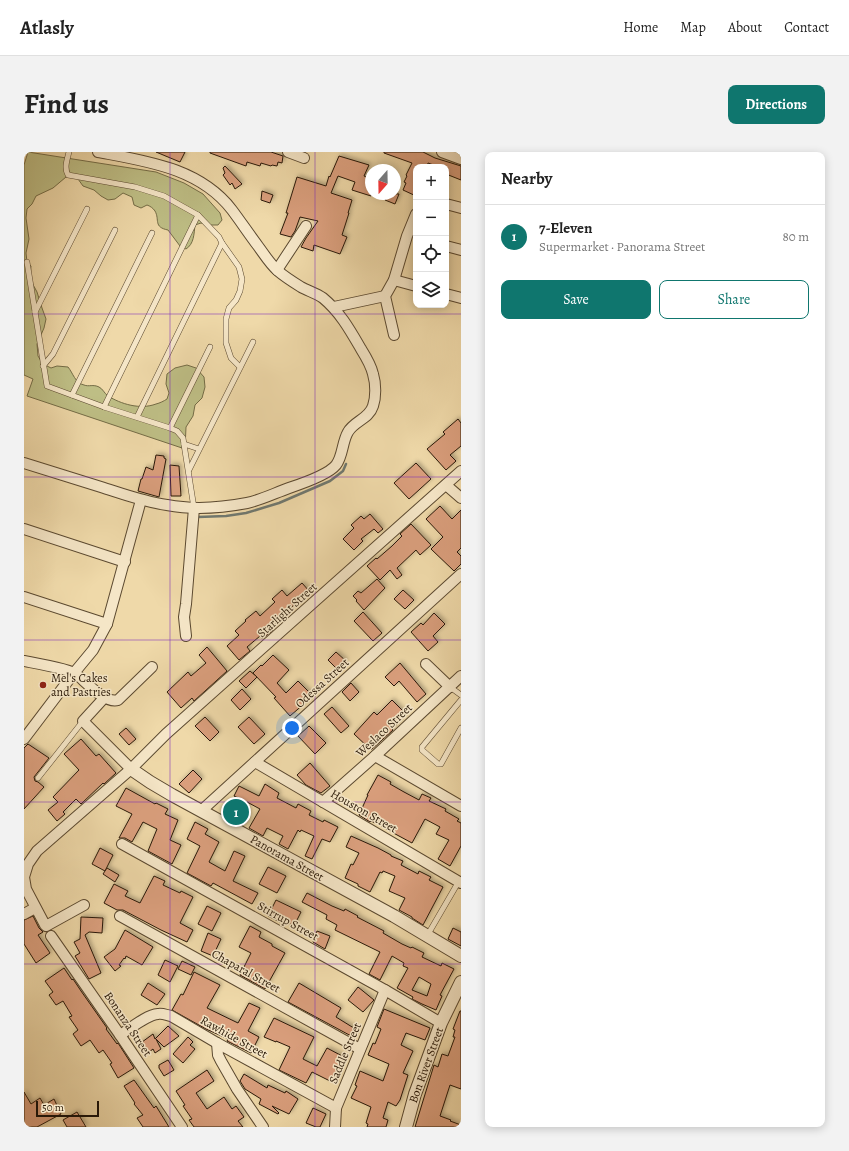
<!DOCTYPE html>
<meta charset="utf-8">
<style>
:root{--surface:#fff;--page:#f2f2f2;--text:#222;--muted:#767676;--line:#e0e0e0;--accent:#0f766e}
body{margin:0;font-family:Alegreya,serif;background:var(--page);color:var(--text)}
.controls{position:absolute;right:12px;top:12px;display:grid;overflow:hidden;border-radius:8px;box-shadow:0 2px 10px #0003}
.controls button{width:36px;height:36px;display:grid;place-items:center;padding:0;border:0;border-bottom:1px solid var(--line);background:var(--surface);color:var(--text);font:20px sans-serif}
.compass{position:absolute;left:341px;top:12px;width:36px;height:36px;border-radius:50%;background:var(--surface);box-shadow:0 2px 10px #0003;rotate:200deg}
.scale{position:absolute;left:12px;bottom:10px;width:63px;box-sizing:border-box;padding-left:4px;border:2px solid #2a1908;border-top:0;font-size:11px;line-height:14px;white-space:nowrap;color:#2a1908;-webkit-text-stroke:3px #f5e6c7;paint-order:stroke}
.you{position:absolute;left:268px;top:576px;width:14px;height:14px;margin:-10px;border:3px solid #fff;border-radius:50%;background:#1a73e8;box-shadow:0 0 0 6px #1a73e833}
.badge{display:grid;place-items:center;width:26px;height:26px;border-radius:50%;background:var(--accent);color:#fff;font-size:13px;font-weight:700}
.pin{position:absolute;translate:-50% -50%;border:2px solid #fff;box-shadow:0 1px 4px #0006}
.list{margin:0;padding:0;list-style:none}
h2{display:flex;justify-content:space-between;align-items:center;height:52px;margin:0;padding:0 16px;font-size:17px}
h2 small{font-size:13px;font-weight:400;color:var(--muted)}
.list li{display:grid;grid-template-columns:26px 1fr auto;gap:12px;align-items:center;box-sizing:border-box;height:64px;padding:0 16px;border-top:1px solid var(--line)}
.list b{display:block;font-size:15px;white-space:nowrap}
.list p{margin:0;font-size:13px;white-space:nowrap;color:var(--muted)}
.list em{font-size:13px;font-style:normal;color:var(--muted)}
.actions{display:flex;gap:8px;padding:12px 16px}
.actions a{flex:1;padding:9px 0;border:1px solid var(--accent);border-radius:8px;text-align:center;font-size:14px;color:var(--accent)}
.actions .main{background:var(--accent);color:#fff}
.icon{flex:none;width:22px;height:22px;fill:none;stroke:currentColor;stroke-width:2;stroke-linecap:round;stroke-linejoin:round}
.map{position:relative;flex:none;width:437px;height:975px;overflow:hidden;border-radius:8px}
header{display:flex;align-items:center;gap:24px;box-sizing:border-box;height:56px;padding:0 20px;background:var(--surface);border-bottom:1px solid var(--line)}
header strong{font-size:19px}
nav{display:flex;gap:22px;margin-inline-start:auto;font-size:14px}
.intro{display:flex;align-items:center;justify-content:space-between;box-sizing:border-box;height:96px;padding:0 24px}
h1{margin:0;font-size:28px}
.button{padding:10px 18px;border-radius:8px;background:var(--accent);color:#fff;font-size:14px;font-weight:700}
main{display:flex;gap:24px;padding:0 24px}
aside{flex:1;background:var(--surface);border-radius:8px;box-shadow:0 2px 10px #0003}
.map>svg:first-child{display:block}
</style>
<header>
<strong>Atlasly</strong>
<nav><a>Home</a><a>Map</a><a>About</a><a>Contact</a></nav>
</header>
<div class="intro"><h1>Find us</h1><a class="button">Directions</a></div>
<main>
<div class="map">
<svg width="437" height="975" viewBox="0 0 437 975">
<defs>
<filter id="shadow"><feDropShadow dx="2" dy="-2" stdDeviation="2" flood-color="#0004"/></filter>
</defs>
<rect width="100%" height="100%" fill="#efd9a9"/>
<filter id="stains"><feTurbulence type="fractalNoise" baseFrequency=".005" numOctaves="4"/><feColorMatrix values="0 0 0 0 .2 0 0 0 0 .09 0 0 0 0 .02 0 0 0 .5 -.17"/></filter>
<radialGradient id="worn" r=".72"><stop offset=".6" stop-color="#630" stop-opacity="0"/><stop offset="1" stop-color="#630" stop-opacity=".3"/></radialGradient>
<path fill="#bebe85" stroke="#746c46" d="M4 0 132 20 160 31 179 42 196 61 198 68 194 73H184L177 71 171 73C170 82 170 92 162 97L156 94 144 78C129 75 136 68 131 59 129 56 126 54 123 53L117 56 110 53 108 45 99 41 91 47 84 48 77 44 70 38 59 34 54 27 49 23 42 25 29 36 12 44 8 52 3 57 2 66 5 87 2 101 3 110 7 114 6 127 13 140 18 156 22 167 20 176 13 192 14 204 19 212 27 216 33 214 44 215C49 221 51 231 60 233 65 235 69 232 75 235 79 237 80 241 84 244 97 252 116 258 132 252 136 251 140 249 143 247L145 241 142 232 143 222 151 216 163 213 172 216 180 225 181 235 178 246 171 253 169 264 162 275 161 297 3 244 9 227 0 223V13Z"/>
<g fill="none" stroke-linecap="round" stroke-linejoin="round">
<polyline stroke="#70786f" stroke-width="2.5" points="174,365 202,364 222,361 255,351 306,329 319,319 322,312"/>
</g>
<g fill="#d99e7b" stroke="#2a1908" fill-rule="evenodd" filter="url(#shadow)">
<polygon points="132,0 161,0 156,10"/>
<polygon points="186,0 247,0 259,4 258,11 254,10 253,14 248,13 247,14 237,11 236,14 223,10 222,14 186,1"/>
<polygon points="360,0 399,0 411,6 437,14 437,28 422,22 422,15 415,15 404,11 403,15 392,15 392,23 390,35 392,36 392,44 379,38 382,31 380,30 383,24 382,23 388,11 360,1"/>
<polygon points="315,4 345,13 340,24 347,27 346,35 347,35 347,44 328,38 331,30 314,24 307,41 328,48 324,61 325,61 318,83 323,85 316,102 290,93 289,99 277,95 282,86 294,69 276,65 271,79 267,85 256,82 264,61 262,61 273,25 302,34 305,24 306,25"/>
<polygon points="201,14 218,32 211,37 208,31 206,33 199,23 201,21 199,16"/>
<polygon points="238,39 249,43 246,51 237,48"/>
<polygon points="365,42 375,42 371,52 361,48"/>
<polygon points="434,267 437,271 437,294 426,303 432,309 422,318 403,297 421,282 419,280"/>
<polygon points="132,303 140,304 140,306 142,307 135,345 114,339 117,327 118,327 122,315 129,318"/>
<polygon points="392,311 407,327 385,347 370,331"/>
<polygon points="146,313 155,314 157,344 147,344"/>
<polygon points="416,354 428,367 437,358 437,396 433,400 437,404 437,412 430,419 407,397 419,385 402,367"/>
<polygon points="346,362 359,377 354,381 350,377 337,387 339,389 330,398 319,387 330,376 327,373 337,364 340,367"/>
<polygon points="387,372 407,393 396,403 392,398 373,416 378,423 373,427 366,418 356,428 343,414 352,406 353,407 368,394 378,384 376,382"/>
<polygon points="353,427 361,436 340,458 332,449 333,448 329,444 334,439 337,441"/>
<polygon points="278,431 286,440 275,450 274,449 254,468 255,469 247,476 249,478 238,487 236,484 223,495 226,499 215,508 203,494 215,483 211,479 222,469 221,468 232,459 236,464 251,450 248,447 258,438 263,444"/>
<polygon points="379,438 390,448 381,457 370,447"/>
<polygon points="339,460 358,481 349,489 330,469"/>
<polygon points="410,461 421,472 409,484 414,490 404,499 387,480 397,471 399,473"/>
<polygon points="183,495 203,519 170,549 168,546 157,556 143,540 164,520 167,524 182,511 175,503"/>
<polygon points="312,500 322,509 314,518 304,508"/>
<polygon points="249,503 265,518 253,531 262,541 274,529 289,544 266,564 250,546 252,545 229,521 237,513 238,514"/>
<polygon points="376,511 402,542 393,550 375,529 370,534 361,525"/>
<polygon points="226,519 233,525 222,536 215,529"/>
<polygon points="327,531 335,540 326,549 318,540"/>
<polygon points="218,537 227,547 216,558 207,548"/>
<polygon points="368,548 382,562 368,577 369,578 347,598 330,582 350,560 353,563"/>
<polygon points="308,555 325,574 317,581 300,562"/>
<polygon points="181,565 195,580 186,589 171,574"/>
<polygon points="225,565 241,582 230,592 214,575"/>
<polygon points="285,574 302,591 291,602 274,584"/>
<polygon points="102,576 112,587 105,593 95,582"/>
<polygon points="57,587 72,604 75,602 92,621 80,632 79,631 57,652 52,647 39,660 41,662 33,669 24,658 34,650 29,645 55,618 40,602"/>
<polygon points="4,592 25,606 10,625 11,629 14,630 20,635 0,657 0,596"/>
<polygon points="286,611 306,634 297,641 282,633 273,623"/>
<polygon points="169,618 178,627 165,641 155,632"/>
<polygon points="354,623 367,630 366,632 380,640 395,648 398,642 407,646 405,649 422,657 421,659 435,667 433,669 437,671 437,694 426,714 414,707 425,688 412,682 416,675 401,667 388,691 362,677 362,676 347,669 346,670 335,663 344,643 343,643"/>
<polygon points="241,632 255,641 253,646 272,656 274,652 287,659 285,663 299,670 300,668 314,675 306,690 298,687 288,707 281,704 290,684 277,678 276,680 274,678 264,697 255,692 259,684 243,676 239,684 225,676 236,657 223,650 213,669 204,664 214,646 210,644 215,634 235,644"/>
<polygon points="102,636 131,652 132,651 144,657 141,662 154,668 146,688 157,693 148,712 124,699 133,677 119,670 108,690 101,686 95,686 108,662 92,654"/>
<polygon points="171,670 184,677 181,682 195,690 185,710 201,719 210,699 221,704 209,729 234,741 228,752 189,731 187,734 163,721 176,694 163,687"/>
<polygon points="327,684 354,696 367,703 367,704 379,709 377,713 394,722 395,719 407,725 405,728 419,735 399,773 388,766 388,765 375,758 381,746 365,739 371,724 359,719 358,721 356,720 346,740 334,734 334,732 321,726 327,712 329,713 335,701 322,695"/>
<polygon points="76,696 89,703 81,719 68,712"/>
<polygon points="244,715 262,724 253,741 235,732"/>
<polygon points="83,716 95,723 91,730 79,722"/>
<polygon points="130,724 141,729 139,733 156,741 157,739 169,745 156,771 169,778 163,790 137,778 99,758 93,758 80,751 90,732 104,739 101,744 116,751"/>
<path d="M283 741 308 754 320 759 321 757 334 764 333 765 360 779 359 781 378 792 387 796 388 795 400 801 398 805 417 814 418 811 430 817 416 843 418 844 412 858 398 852 388 847 389 845 373 836 384 816 379 814 380 811 368 804 356 828 345 822 356 800 311 778 313 773 302 767 303 763 278 750ZM395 825 407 832 403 844 388 838Z"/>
<polygon points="252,748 277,760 270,774 257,767 256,770 244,764"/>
<polygon points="183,754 197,761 188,779 174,772"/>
<polygon points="9,764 15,776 19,780 14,783 26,801 12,811 0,792 0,768"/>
<polygon points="57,765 79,766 78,781 65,780 61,783 77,821 65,827 51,804 56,801 50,790 56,787"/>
<polygon points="226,774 237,780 235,785 248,792 248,794 261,801 241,837 216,823 227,801 215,795"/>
<polygon points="429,776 437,780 437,794 424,787"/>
<polygon points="101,778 129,795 118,813 102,804 101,807 100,806 95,813 97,814 91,819 80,805 91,797"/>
<polygon points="293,779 306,784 301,797 289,790"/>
<polygon points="184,781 197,787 189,804 177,799"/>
<polygon points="141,808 154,814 146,830 134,823"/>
<polygon points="158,809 171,815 167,823 154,817"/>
<polygon points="40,816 48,828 49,827 57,839 83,876 82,877 93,892 94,891 110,916 94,926 86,912 88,911 79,898 75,901 66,888 57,894 49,882 54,878 45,865 48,864 39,849 32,853 25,843 29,840 21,829"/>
<polygon points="170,820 196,833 183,856 214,871 225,851 236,856 224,879 235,885 227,901 203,889 204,887 182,877 148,858 157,842 159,843"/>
<polygon points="124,831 141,842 133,853 117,843"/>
<polygon points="275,831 317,856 312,865 333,878 329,885 264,850"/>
<polygon points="334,835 350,848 339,860 324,848"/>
<polygon points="360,857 406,876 401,888 382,881 377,893 389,899 379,921 384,923 376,948 372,954 364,950 359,966 364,968 362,975 343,975 344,972 342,971 347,955 327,946 333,934 331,933 336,919 359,929 365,912 344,903 349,891 351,892 357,877 353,875"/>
<polygon points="436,859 437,859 437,937 426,933 416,964 427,968 426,969 437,973 437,975 391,975 410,913 414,915 418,902 424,904 431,885 429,885 431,878 429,877"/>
<polygon points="250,866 290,885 279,907 293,914 303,896 320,905 313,917 316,919 310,931 288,920 282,931 255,918 266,895 252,889 252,890 240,885"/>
<polygon points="144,874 155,884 140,895 132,887 137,897 131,901 129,897 121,903 114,893 129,882 131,887"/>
<polygon points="164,885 169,890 166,893 171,897 159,911 149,902"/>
<polygon points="144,908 150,918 140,924 135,916 135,913"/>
<polygon points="183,918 190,929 172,941 183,957 200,945 208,957 212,954 220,965 214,969 219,975 170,975 165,968 168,967 159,954 161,953 152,939"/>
<polygon points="220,922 243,936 244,933 261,941 262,939 274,947 265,962 248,954 255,961 254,962 235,952 237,947 221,937 216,929"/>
<polygon points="110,928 130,956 132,954 145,975 119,975 113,966 119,963 110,952 111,951 100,934"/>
<polygon points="0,940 7,952 16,946 20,953 30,947 37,962 13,975 0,975"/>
<polygon points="289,956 302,962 296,975 292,975 282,971"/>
<polygon points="53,960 62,975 43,975 39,968"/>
</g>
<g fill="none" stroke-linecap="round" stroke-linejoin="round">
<defs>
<g id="service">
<path d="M45 0C43 8 40 16 44 23L111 35 140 44 174 63"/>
<polyline points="198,91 215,115 218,127 216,139 212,148 205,156 202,167 202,191 207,206 216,215"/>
<polyline points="3,110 23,234 80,255 146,276 153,279 159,286 170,356"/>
<polyline points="11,160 63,57"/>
<polyline points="19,214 29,202 91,78"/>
<polyline points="48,243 128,81"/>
<polyline points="80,255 174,63 195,85 198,91 113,265"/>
<polyline points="146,276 186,195"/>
<polyline points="160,292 175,297"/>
<polyline points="165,318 229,190"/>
<polyline points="426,535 437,543"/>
<polyline points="437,548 398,595 398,598 414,612 417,612 437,576"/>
<polyline points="14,626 59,569"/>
<polyline points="403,784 435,729"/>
</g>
<g id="minor">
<polyline points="264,0 280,6"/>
<polyline points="418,0 437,7"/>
<polyline points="422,52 437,56"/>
<polyline points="422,94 437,98"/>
<polyline points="253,118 282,74"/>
<polyline points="370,128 392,134"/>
<polyline points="422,142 437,146"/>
<polyline points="310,155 361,144"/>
<polyline points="370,183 361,144 370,128 383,84 392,62"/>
<path d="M0 311C26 319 51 327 77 335 99 342 120 350 143 353 169 358 197 356 223 351 237 348 251 341 265 336 277 332 304 323 312 313 319 304 318 290 324 280 330 269 345 267 349 254 352 245 352 232 349 222 347 213 342 205 337 197 326 178 316 160 299 146 292 141 284 139 277 135 269 130 261 125 254 119 246 112 240 102 234 94 225 82 217 70 208 58 176 16 122 9 74 0"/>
<polyline points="422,333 437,346"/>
<polyline points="0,377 101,410"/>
<polyline points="0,445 83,472"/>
<polyline points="162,484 160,465 162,452 170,356"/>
<path d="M0 509C10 511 46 517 52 522 62 530 81 552 94 548L128 515"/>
<polyline points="402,512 426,535"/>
<polyline points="80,546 59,569 107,617"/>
<polyline points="0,587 50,521 69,498 83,472 117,348"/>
<polyline points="351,604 437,654"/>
<polyline points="231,610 437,731"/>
<polyline points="299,650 351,604 437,524"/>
<polyline points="177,659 437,422"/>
<polyline points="98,692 361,838 417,871"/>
<polyline points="60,753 22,774 21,773 2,737 0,725 4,712 13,699 107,617 142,582 437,319"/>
<polyline points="0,762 11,756"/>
<polyline points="96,764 336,897"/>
<polyline points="27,784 96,883 158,975"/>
<path d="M96 883C106 877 122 863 134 862 138 861 142 863 147 864L193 891 312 956"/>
<polyline points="193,891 194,903 197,909 213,937 239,975"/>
<polyline points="311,975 312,956 361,838"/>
</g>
<g id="tertiary">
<polyline points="107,617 126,630 148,643 370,764 437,804"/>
<polyline points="382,975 391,942 417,871 437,830"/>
</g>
</defs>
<use href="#service" stroke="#5b4930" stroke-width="6"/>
<use href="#minor" stroke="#5b4930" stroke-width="12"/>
<use href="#tertiary" stroke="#5b4930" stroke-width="14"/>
<use href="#service" stroke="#f5e6c7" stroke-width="5"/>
<use href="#minor" stroke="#f5e6c7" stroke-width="10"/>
<use href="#tertiary" stroke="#f5e6c7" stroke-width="12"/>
</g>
<path fill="none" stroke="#7b2cbf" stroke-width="1" stroke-opacity="0.55" d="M146 0V975M291 0V975M0 162H437M0 325H437M0 488H437M0 650H437M0 812H437"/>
<circle fill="#8f2418" stroke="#f5e6c7" stroke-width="1.5" cx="19" cy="533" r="4"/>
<g text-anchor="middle" stroke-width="3" stroke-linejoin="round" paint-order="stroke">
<g font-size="12" fill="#2a1908" stroke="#f5e6c7">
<text transform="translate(263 458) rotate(-42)" y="4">Starlight Street</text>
<text transform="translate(298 531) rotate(-42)" y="4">Odessa Street</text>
<text transform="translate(360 578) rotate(-43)" y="4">Weslaco Street</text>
<text transform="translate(340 659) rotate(30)" y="4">Houston Street</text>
<text transform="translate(263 706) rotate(29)" y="4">Panorama Street</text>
<text transform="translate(264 769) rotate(29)" y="4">Stirrup Street</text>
<text transform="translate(222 819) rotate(29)" y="4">Chaparal Street</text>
<text transform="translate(104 872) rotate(56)" y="4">Bonanza Street</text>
<text transform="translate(210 885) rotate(29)" y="4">Rawhide Street</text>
<text transform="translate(321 901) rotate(-67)" y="4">Saddle Street</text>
<text transform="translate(402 913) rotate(-70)" y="4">Bon River Street</text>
</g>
<g font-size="12" fill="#2a1908" stroke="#f5e6c7" text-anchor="start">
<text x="27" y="530">Mel's Cakes<tspan x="27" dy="14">and Pastries</tspan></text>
</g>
</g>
<rect width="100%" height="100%" filter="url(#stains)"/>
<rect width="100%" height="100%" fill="url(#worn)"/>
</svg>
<div class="controls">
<button>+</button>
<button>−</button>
<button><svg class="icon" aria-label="locate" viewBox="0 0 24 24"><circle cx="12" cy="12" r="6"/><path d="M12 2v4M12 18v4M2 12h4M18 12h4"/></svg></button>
<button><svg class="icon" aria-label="layers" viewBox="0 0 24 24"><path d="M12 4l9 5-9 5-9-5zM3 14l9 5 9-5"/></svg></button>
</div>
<svg class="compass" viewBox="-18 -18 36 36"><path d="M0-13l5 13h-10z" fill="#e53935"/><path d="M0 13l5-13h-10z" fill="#767676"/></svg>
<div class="scale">50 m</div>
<div class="you"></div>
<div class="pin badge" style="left:212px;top:660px">1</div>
</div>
<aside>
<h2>Nearby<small></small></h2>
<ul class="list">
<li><span class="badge">1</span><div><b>7-Eleven</b><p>Supermarket · Panorama Street</p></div><em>80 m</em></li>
</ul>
<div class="actions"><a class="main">Save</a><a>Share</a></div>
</aside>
</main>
